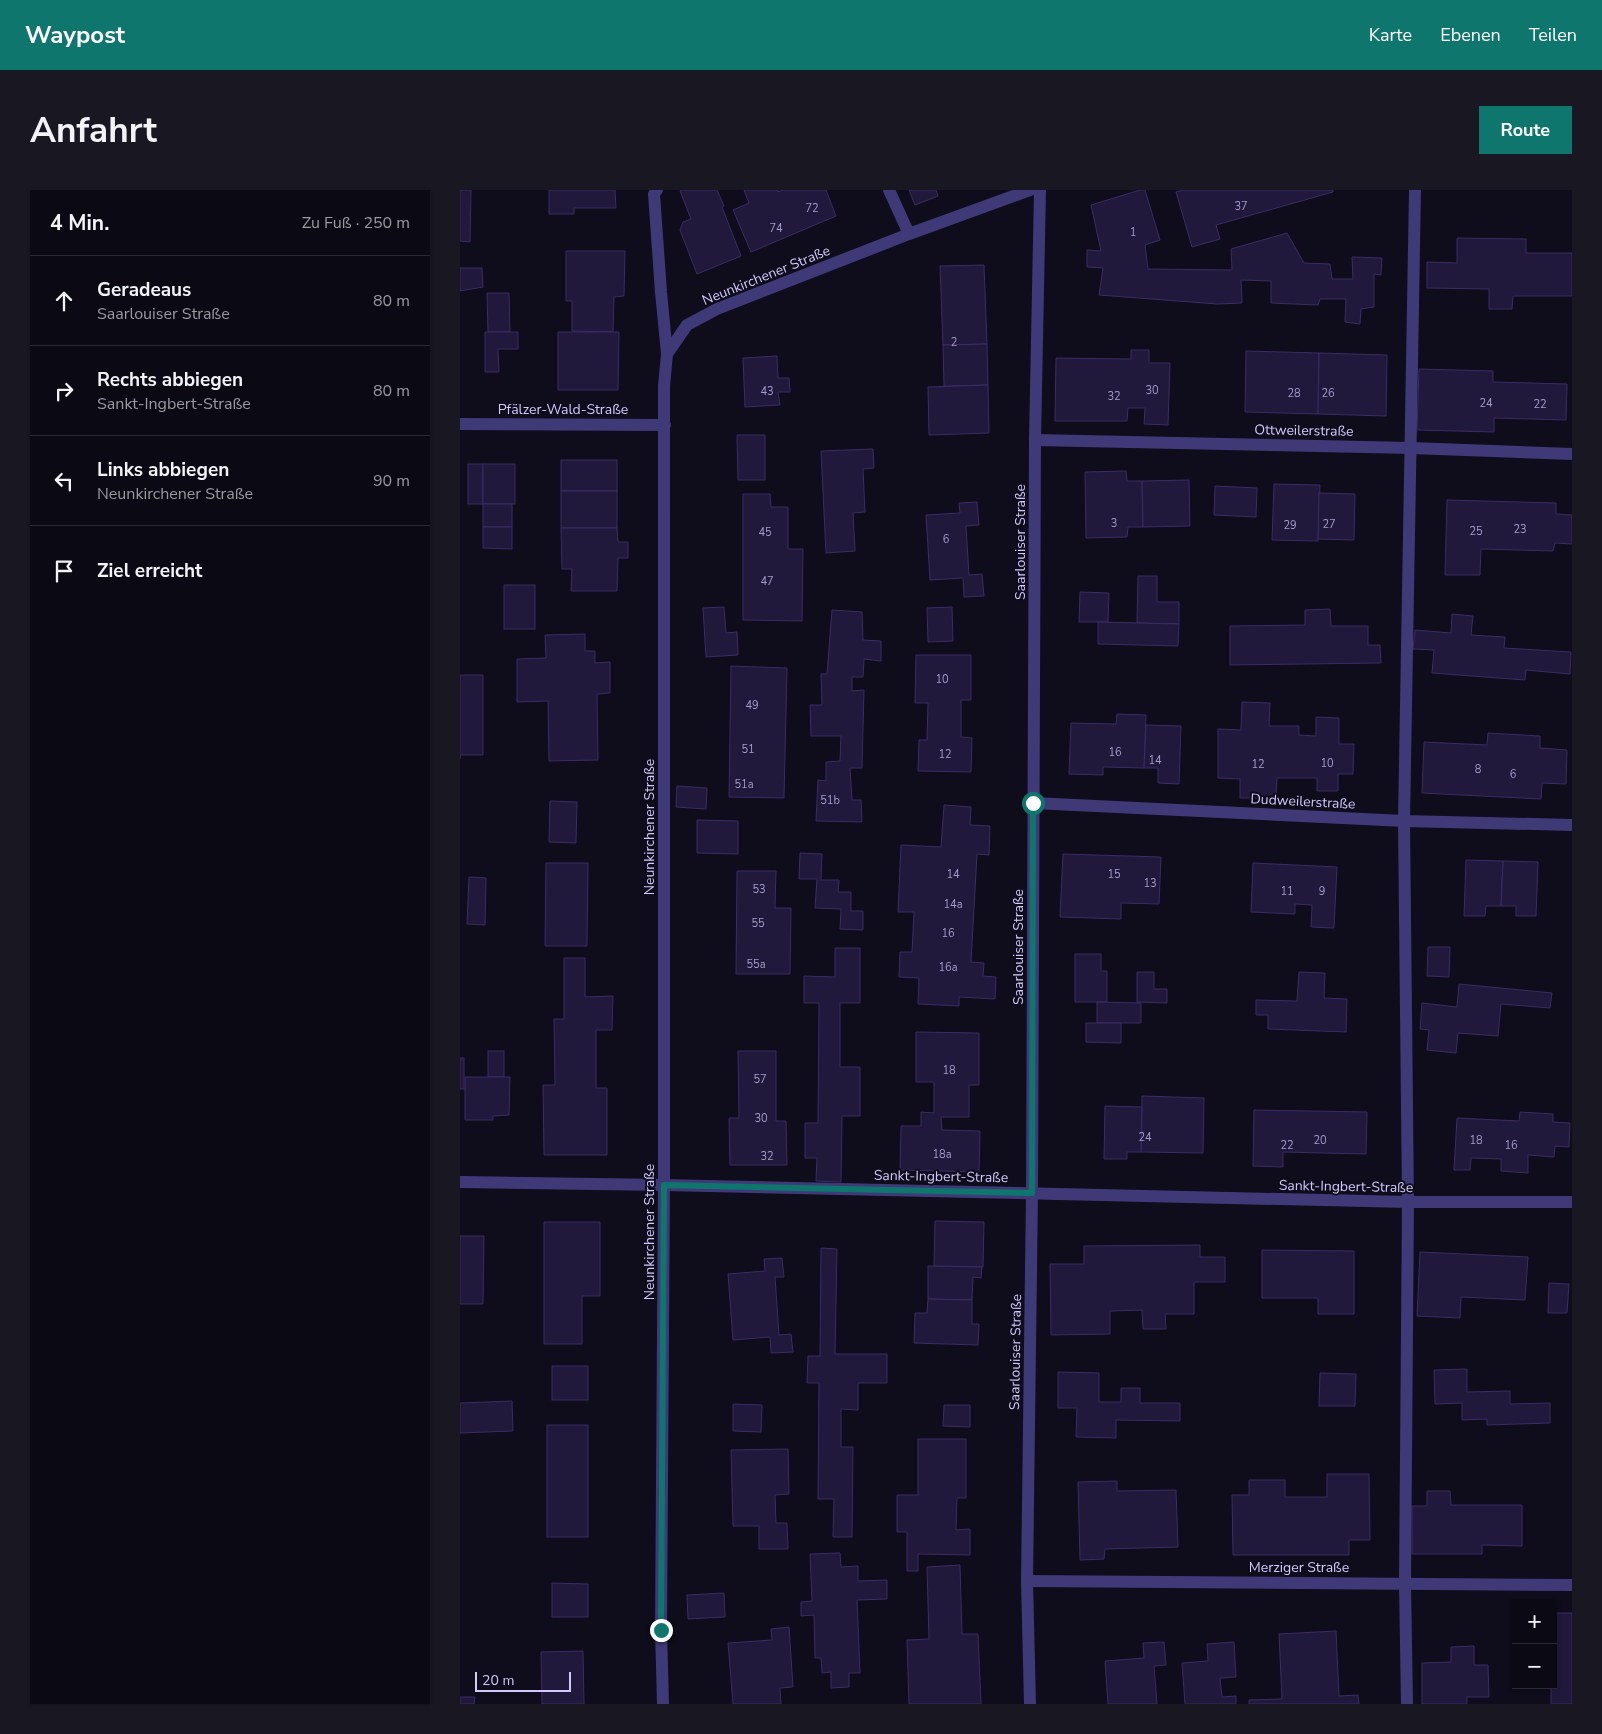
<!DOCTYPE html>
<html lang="de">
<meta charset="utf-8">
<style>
:root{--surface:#0b0914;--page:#191722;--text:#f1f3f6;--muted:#9a9aa0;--line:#2b2a34;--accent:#0f766e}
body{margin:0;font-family:"Nunito Sans",sans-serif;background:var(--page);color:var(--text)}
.controls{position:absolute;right:15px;bottom:15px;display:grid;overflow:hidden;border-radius:0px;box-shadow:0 1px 4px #0004}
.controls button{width:45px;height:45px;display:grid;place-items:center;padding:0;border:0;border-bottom:1px solid var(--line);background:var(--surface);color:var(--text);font:25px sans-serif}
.scale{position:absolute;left:15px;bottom:12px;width:96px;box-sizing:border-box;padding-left:5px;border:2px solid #d1c8fc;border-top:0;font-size:14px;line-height:18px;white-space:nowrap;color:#d1c8fc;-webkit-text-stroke:4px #0f0c1b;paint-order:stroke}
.stop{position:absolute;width:15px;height:15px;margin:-11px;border:4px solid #0f766e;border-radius:50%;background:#fff}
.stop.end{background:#0f766e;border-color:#fff;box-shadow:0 1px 5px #0008}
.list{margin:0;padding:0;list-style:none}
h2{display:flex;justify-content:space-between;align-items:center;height:65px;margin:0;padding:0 20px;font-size:21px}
h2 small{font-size:16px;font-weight:400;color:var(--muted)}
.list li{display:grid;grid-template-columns:32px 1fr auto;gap:15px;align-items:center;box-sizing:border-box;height:90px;padding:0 20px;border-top:1px solid var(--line)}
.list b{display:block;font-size:19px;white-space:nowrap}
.list p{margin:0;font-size:16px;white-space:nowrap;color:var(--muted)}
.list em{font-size:16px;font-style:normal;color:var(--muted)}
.icon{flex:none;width:28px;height:28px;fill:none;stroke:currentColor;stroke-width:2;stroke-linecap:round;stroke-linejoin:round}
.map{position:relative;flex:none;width:1112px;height:1514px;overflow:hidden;border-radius:0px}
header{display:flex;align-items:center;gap:30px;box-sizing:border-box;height:70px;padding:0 25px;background:var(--accent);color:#fff}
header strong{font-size:24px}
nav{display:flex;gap:28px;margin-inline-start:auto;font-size:18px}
.intro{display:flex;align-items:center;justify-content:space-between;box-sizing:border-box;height:120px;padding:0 30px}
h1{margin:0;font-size:35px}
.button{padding:12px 22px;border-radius:0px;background:var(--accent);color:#fff;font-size:18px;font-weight:700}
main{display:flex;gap:30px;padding:0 30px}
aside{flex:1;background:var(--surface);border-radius:0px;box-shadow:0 1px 4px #0004}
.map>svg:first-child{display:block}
</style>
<header>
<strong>Waypost</strong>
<nav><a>Karte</a><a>Ebenen</a><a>Teilen</a></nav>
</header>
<div class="intro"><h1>Anfahrt</h1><a class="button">Route</a></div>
<main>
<aside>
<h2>4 Min.<small>Zu Fuß · 250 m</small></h2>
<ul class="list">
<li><svg class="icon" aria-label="ahead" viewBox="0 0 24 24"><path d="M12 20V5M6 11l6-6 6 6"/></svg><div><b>Geradeaus</b><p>Saarlouiser Straße</p></div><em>80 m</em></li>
<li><svg class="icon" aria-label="right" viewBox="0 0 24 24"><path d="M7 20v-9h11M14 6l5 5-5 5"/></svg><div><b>Rechts abbiegen</b><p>Sankt-Ingbert-Straße</p></div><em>80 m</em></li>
<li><svg class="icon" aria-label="left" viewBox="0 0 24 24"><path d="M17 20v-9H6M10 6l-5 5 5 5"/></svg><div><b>Links abbiegen</b><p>Neunkirchener Straße</p></div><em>90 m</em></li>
<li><svg class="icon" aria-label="arrive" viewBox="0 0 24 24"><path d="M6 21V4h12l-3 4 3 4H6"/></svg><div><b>Ziel erreicht</b></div></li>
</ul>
</aside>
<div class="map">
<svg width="1112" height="1514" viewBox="0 0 1112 1514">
<rect width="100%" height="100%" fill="#0f0c1b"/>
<g fill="#21193b" stroke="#3a2c65">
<polygon points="0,0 11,0 10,52 0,51"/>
<polygon points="89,0 155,0 156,18 114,18 114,24 89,24"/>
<polygon points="222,0 257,0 264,16 262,17 281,66 237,84 220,40 223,32 231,29 220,1"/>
<polygon points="284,0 318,0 318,2 323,0 366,0 376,26 291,62 273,20 289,13"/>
<polygon points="449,0 476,0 478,6 455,15"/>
<polygon points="680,0 685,0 700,50 685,55 688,79 772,80 771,59 827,43 844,73 870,74 872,89 893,89 892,67 922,68 921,85 914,84 914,117 901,119 900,134 885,132 886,109 860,109 858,115 811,113 811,91 781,90 782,113 757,114 639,105 643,78 627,77 627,60 641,61 631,15"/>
<polygon points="723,0 873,0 873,2 756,35 760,49 732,57 716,2"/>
<polygon points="997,48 1066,49 1066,63 1112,63 1112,106 1053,106 1052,119 1029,119 1029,99 967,98 967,72 997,73"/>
<polygon points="106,61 165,61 164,106 154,107 153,142 112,141 112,111 106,111"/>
<polygon points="524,75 527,154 483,155 480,76"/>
<polygon points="0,78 22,78 23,97 0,101"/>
<polygon points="27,103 49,103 50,142 28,142"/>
<polygon points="25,142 58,142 58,159 38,159 39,182 25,182"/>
<polygon points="98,142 159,142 158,200 98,200"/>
<polygon points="527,154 528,195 484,196 483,155"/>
<polygon points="671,160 689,160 689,173 710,173 708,235 684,234 685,218 668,218 667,231 595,231 596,168 671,169"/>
<polygon points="786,161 859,163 858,224 785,222"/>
<polygon points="859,163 927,165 926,226 858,224"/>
<polygon points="317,166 318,188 329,188 330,202 318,202 320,215 285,217 283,168"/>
<polygon points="959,179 1033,181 1033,192 1107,194 1106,230 1034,228 1034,242 957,240"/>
<polygon points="528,195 529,243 469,245 468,197"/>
<polygon points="277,245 305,245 305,290 278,290"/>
<polygon points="413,259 414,278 403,279 405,322 393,323 395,361 366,363 361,261"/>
<rect x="101" y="270" width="56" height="31"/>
<rect x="8" y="274" width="15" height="40"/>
<rect x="23" y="274" width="32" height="40"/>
<polygon points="666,281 667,291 682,291 683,337 668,337 667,347 626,348 625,282"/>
<polygon points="729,290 730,336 683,337 682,291"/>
<polygon points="814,294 860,295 858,351 812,350"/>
<polygon points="755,296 797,298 796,327 754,325"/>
<rect x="101" y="301" width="56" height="37"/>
<polygon points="859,303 895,304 894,350 858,349"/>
<polygon points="283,304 310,304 311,317 328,317 328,359 343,359 342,431 283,430"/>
<polygon points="987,310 1096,313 1096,324 1112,325 1112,354 1095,353 1093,361 1021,359 1020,385 985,385"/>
<polygon points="517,312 519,335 506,336 509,385 522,384 524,406 504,407 503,388 470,390 466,325 500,323 499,313"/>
<rect x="23" y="314" width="29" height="23"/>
<polygon points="23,337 52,337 52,359 23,358"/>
<polygon points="101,338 157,338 158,352 168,352 168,368 158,368 157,401 111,401 112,379 102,379"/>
<polygon points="678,386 697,386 697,412 719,412 719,434 677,433"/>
<rect x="44" y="395" width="31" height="44"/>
<polygon points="620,402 649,403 648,432 619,432"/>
<polygon points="264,417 266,443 277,442 278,465 246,467 243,418"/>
<polygon points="492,417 493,451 468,452 467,418"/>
<polygon points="870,419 871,436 908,436 908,455 920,455 921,473 770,475 770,436 845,435 845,420"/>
<polygon points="372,420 402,422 403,450 421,451 421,471 404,469 403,487 392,487 392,501 404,500 402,578 390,578 392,610 401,610 402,632 356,631 358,590 366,591 366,572 380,571 381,546 351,546 350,515 362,515 361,484 367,484"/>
<polygon points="992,424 1013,426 1011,445 1045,447 1044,458 1111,462 1110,484 1066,480 1065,490 972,483 974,460 953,459 955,440 991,443"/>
<polygon points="638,432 719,434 718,456 638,454"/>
<polygon points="125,444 125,461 135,461 135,473 150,472 150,503 137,504 138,570 89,571 88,511 57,512 57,469 86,468 85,445"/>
<polygon points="456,465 511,465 511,510 501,510 501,547 512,548 511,582 458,581 459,550 467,550 468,513 455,513"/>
<polygon points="271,476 327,478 324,608 269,607"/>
<polygon points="0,485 23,485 23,565 0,565 0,569"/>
<polygon points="782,512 810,513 809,536 839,536 839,545 856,546 856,527 879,528 879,554 894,554 893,584 878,584 878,601 857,601 857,588 817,588 816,608 780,608 780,589 758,588 758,539 781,540"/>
<polygon points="657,524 686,525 684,578 643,577 643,585 609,584 611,533 656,534"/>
<polygon points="686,535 721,536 719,594 698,593 698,578 684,578"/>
<polygon points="1028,543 1080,546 1080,558 1107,560 1106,594 1082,593 1081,609 962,603 964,552 1027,555"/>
<polygon points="217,596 247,598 246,619 216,617"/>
<polygon points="90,611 117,612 116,653 89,652"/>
<polygon points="484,615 511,617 510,635 530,636 529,665 517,664 511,772 524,773 523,786 536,787 535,809 499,807 499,816 458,814 459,788 439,787 440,762 452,762 454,722 438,722 441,655 481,657"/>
<polygon points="237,630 278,631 278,664 237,663"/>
<polygon points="340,663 362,664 361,690 379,690 378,702 391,702 391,721 403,721 403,740 380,739 381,719 355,718 357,689 339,689"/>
<polygon points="603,664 701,667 699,714 661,713 661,729 600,727"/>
<polygon points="1006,670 1043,671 1041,716 1026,716 1025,726 1004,726"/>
<polygon points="1043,671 1078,672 1076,726 1056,726 1056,716 1041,716"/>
<polygon points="86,673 128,673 127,756 85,756"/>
<polygon points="793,673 877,677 874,738 851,737 852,715 835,714 835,724 791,722"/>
<polygon points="277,681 316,681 315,718 331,718 330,784 276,784"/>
<polygon points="9,687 26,688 25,735 7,734"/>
<polygon points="968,757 990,757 989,787 967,786"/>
<polygon points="375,758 400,758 400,813 380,813 380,877 400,877 400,926 382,926 381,992 356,991 357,968 345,968 345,933 358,933 359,813 344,813 344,786 375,787"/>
<polygon points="615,764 641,764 641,781 647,781 647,812 615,812"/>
<polygon points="104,768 125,768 125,807 153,806 152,840 136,840 136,898 147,898 147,965 84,965 83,895 95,895 94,829 104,829"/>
<polygon points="677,782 694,782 694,799 707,799 707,813 677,812"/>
<polygon points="839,782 865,783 864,808 887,809 886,842 808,839 808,825 796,825 796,810 837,811"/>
<polygon points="999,794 1092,803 1090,818 1041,814 1038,846 998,843 996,863 967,860 969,840 960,839 962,813 997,817"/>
<polygon points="637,812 681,813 681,833 637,833"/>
<polygon points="626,833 661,833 661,853 626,852"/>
<polygon points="456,842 519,843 519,895 509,895 509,927 481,927 482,940 520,941 519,982 440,980 441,936 461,936 461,922 474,923 474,892 456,892"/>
<rect x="28" y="861" width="16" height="26"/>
<polygon points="278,861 316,861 316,931 326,931 327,975 270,975 269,928 279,928"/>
<rect x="0" y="868" width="4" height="31"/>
<polygon points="5,887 50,887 49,925 33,926 33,930 5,930"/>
<polygon points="682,906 744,908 743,963 681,962"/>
<polygon points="645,916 682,917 681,962 667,962 667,969 644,969"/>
<polygon points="794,920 907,922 906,964 823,962 823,977 793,976"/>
<polygon points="1060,922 1093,924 1093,932 1110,933 1109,957 1095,956 1094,967 1068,965 1068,983 1041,981 1041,969 1011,968 1010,980 994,980 997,928 1059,931"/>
<polygon points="475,1031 524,1032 523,1077 474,1076"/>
<polygon points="84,1032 140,1032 140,1106 122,1106 122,1154 84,1154"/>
<polygon points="0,1046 24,1046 23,1114 0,1114"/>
<polygon points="740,1055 740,1067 765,1067 765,1092 734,1092 734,1124 705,1124 706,1139 683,1139 682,1120 650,1121 650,1144 591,1145 590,1074 624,1074 624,1056"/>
<polygon points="361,1058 377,1059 375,1164 427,1164 427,1193 398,1193 398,1220 381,1219 381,1257 393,1257 392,1347 373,1347 374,1309 358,1309 359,1193 347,1193 348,1166 360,1166"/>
<polygon points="802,1060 894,1061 894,1124 858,1124 858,1108 802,1108"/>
<polygon points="960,1062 1068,1067 1065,1110 1001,1107 1000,1128 957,1126"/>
<polygon points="322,1068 324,1087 315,1087 319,1145 331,1144 333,1162 311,1163 310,1147 273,1150 268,1084 305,1081 304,1069"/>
<polygon points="468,1076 522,1077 521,1088 513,1087 512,1110 468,1109"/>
<polygon points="1089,1093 1109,1094 1107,1123 1088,1123"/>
<polygon points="468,1109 512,1110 512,1134 519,1134 518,1155 454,1153 455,1123 467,1123"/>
<rect x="92" y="1176" width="36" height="34"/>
<polygon points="1007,1179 1007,1202 1050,1201 1050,1214 1090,1213 1090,1233 1027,1235 1027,1229 1002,1230 1002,1213 975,1214 974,1180"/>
<polygon points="598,1182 639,1183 639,1212 661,1212 661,1198 680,1198 680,1213 720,1213 720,1231 656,1230 656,1248 616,1247 617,1218 598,1218"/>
<polygon points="860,1183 896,1184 895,1216 859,1216"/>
<polygon points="52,1211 53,1241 0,1243 0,1213"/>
<polygon points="273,1214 302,1215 301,1242 273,1241"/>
<polygon points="484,1215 510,1215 510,1237 483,1236"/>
<rect x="87" y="1235" width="41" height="112"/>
<polygon points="458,1249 506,1249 506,1308 497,1308 496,1340 510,1339 510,1365 458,1364 458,1381 447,1381 447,1342 437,1342 437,1305 458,1305"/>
<polygon points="328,1259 329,1304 315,1305 316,1333 327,1333 328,1359 299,1359 299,1336 273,1336 271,1260"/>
<polygon points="867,1284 909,1284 910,1350 889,1350 889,1365 773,1365 772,1305 789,1305 789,1290 825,1290 825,1307 867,1307"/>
<polygon points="657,1291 657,1301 716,1300 718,1357 645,1359 644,1369 620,1370 618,1292"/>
<polygon points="967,1301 990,1301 991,1315 1062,1315 1062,1356 1022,1355 1022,1364 952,1364 952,1316 967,1316"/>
<polygon points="380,1363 381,1377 398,1376 398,1391 427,1390 427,1409 397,1410 400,1483 389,1483 389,1497 371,1498 371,1482 362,1483 361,1468 355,1468 354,1425 341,1426 341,1412 352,1411 350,1364"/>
<polygon points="500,1375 502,1444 518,1444 521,1514 449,1514 447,1450 469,1449 467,1377"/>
<polygon points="92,1393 128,1394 128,1427 92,1427"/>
<polygon points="264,1403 265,1427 228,1429 227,1405"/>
<polygon points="1093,1423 1112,1423 1112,1514 1091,1514 1091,1495 1093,1495"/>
<polygon points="329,1437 333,1497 320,1498 321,1514 273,1514 268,1453 312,1450 311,1439"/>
<polygon points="876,1441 879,1506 898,1505 899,1514 789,1514 789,1510 822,1509 819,1444"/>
<polygon points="704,1452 706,1475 694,1476 697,1514 648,1514 645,1471 684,1468 683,1453"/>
<polygon points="774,1452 776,1487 760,1488 762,1507 776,1506 776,1514 725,1514 722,1473 748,1471 747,1454"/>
<polygon points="1014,1456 1014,1475 1028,1475 1029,1507 1007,1507 1007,1514 962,1514 962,1473 991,1472 991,1457"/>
<polygon points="123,1461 124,1514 82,1514 81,1462"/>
<polygon points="0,1507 15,1507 14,1514 0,1514"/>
</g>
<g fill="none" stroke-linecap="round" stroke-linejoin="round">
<g stroke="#3f3978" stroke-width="12">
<polyline points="197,0 194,4 201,102 207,164"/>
<polyline points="429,0 449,44"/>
<polyline points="0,234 205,235"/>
<polyline points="575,250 951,258 1112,264"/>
<polyline points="573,613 944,631 1112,635"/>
<polyline points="0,992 204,995 948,1012 1112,1012"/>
<polyline points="567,1391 1112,1395"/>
<polyline points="203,1514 201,1440 204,995 204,196 207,164 227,135 257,119 449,44 570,0"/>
<polyline points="570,1514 567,1391 572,1003 575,250 580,0"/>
<polyline points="947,1514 945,1393 948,1012 944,631 955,0"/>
</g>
</g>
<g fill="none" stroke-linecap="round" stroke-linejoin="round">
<polyline stroke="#0f766e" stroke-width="6" points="201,1440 204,995 572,1003 573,613"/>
</g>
<g text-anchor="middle" stroke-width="4" stroke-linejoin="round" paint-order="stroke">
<g font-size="11" fill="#a59ccc">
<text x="781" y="20">37</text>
<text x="352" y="22">72</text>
<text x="316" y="42">74</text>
<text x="673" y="46">1</text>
<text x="494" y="156">2</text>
<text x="692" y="204">30</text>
<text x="307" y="205">43</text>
<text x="834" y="207">28</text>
<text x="868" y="207">26</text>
<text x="654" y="210">32</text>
<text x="1026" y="217">24</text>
<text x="1080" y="218">22</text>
<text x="654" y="337">3</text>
<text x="869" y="338">27</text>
<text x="830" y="339">29</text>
<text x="1060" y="343">23</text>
<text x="1016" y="345">25</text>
<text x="305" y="346">45</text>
<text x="486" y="353">6</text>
<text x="307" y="395">47</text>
<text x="482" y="493">10</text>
<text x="292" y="519">49</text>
<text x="288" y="563">51</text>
<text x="655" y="566">16</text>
<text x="485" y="568">12</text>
<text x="695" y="574">14</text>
<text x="867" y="577">10</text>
<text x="798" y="578">12</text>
<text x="1018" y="583">8</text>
<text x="1053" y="588">6</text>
<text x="284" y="598">51a</text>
<text x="370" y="614">51b</text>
<text x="493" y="688">14</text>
<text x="654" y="688">15</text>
<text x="690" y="697">13</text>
<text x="299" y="703">53</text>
<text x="827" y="705">11</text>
<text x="862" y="705">9</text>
<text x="493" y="718">14a</text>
<text x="298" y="737">55</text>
<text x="488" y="747">16</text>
<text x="296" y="778">55a</text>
<text x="488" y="781">16a</text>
<text x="489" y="884">18</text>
<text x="300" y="893">57</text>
<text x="301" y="932">30</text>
<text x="685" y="951">24</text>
<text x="860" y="954">20</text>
<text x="1016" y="954">18</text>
<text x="827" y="959">22</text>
<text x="1051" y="959">16</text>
<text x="482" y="968">18a</text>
<text x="307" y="970">32</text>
</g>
<g font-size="14" fill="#d1c8fc" stroke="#0f0c1b">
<text transform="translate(306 85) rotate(-22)" y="5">Neunkirchener Straße</text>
<text x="103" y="224">Pfälzer-Wald-Straße</text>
<text transform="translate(844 240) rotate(1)" y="5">Ottweilerstraße</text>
<text transform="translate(560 352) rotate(-90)" y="5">Saarlouiser Straße</text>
<text transform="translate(843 611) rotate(3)" y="5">Dudweilerstraße</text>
<text transform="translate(189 637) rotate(-90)" y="5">Neunkirchener Straße</text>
<text transform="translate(558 757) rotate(-90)" y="5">Saarlouiser Straße</text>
<text transform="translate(481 986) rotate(1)" y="5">Sankt-Ingbert-Straße</text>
<text transform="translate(886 996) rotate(1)" y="5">Sankt-Ingbert-Straße</text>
<text transform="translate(189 1042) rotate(-90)" y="5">Neunkirchener Straße</text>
<text transform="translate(555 1162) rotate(-89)" y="5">Saarlouiser Straße</text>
<text x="839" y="1382">Merziger Straße</text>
</g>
</g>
</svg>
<div class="controls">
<button>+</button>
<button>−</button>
</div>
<div class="scale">20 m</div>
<div class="stop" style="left:573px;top:613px"></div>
<div class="stop end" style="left:201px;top:1440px"></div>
</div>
</main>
